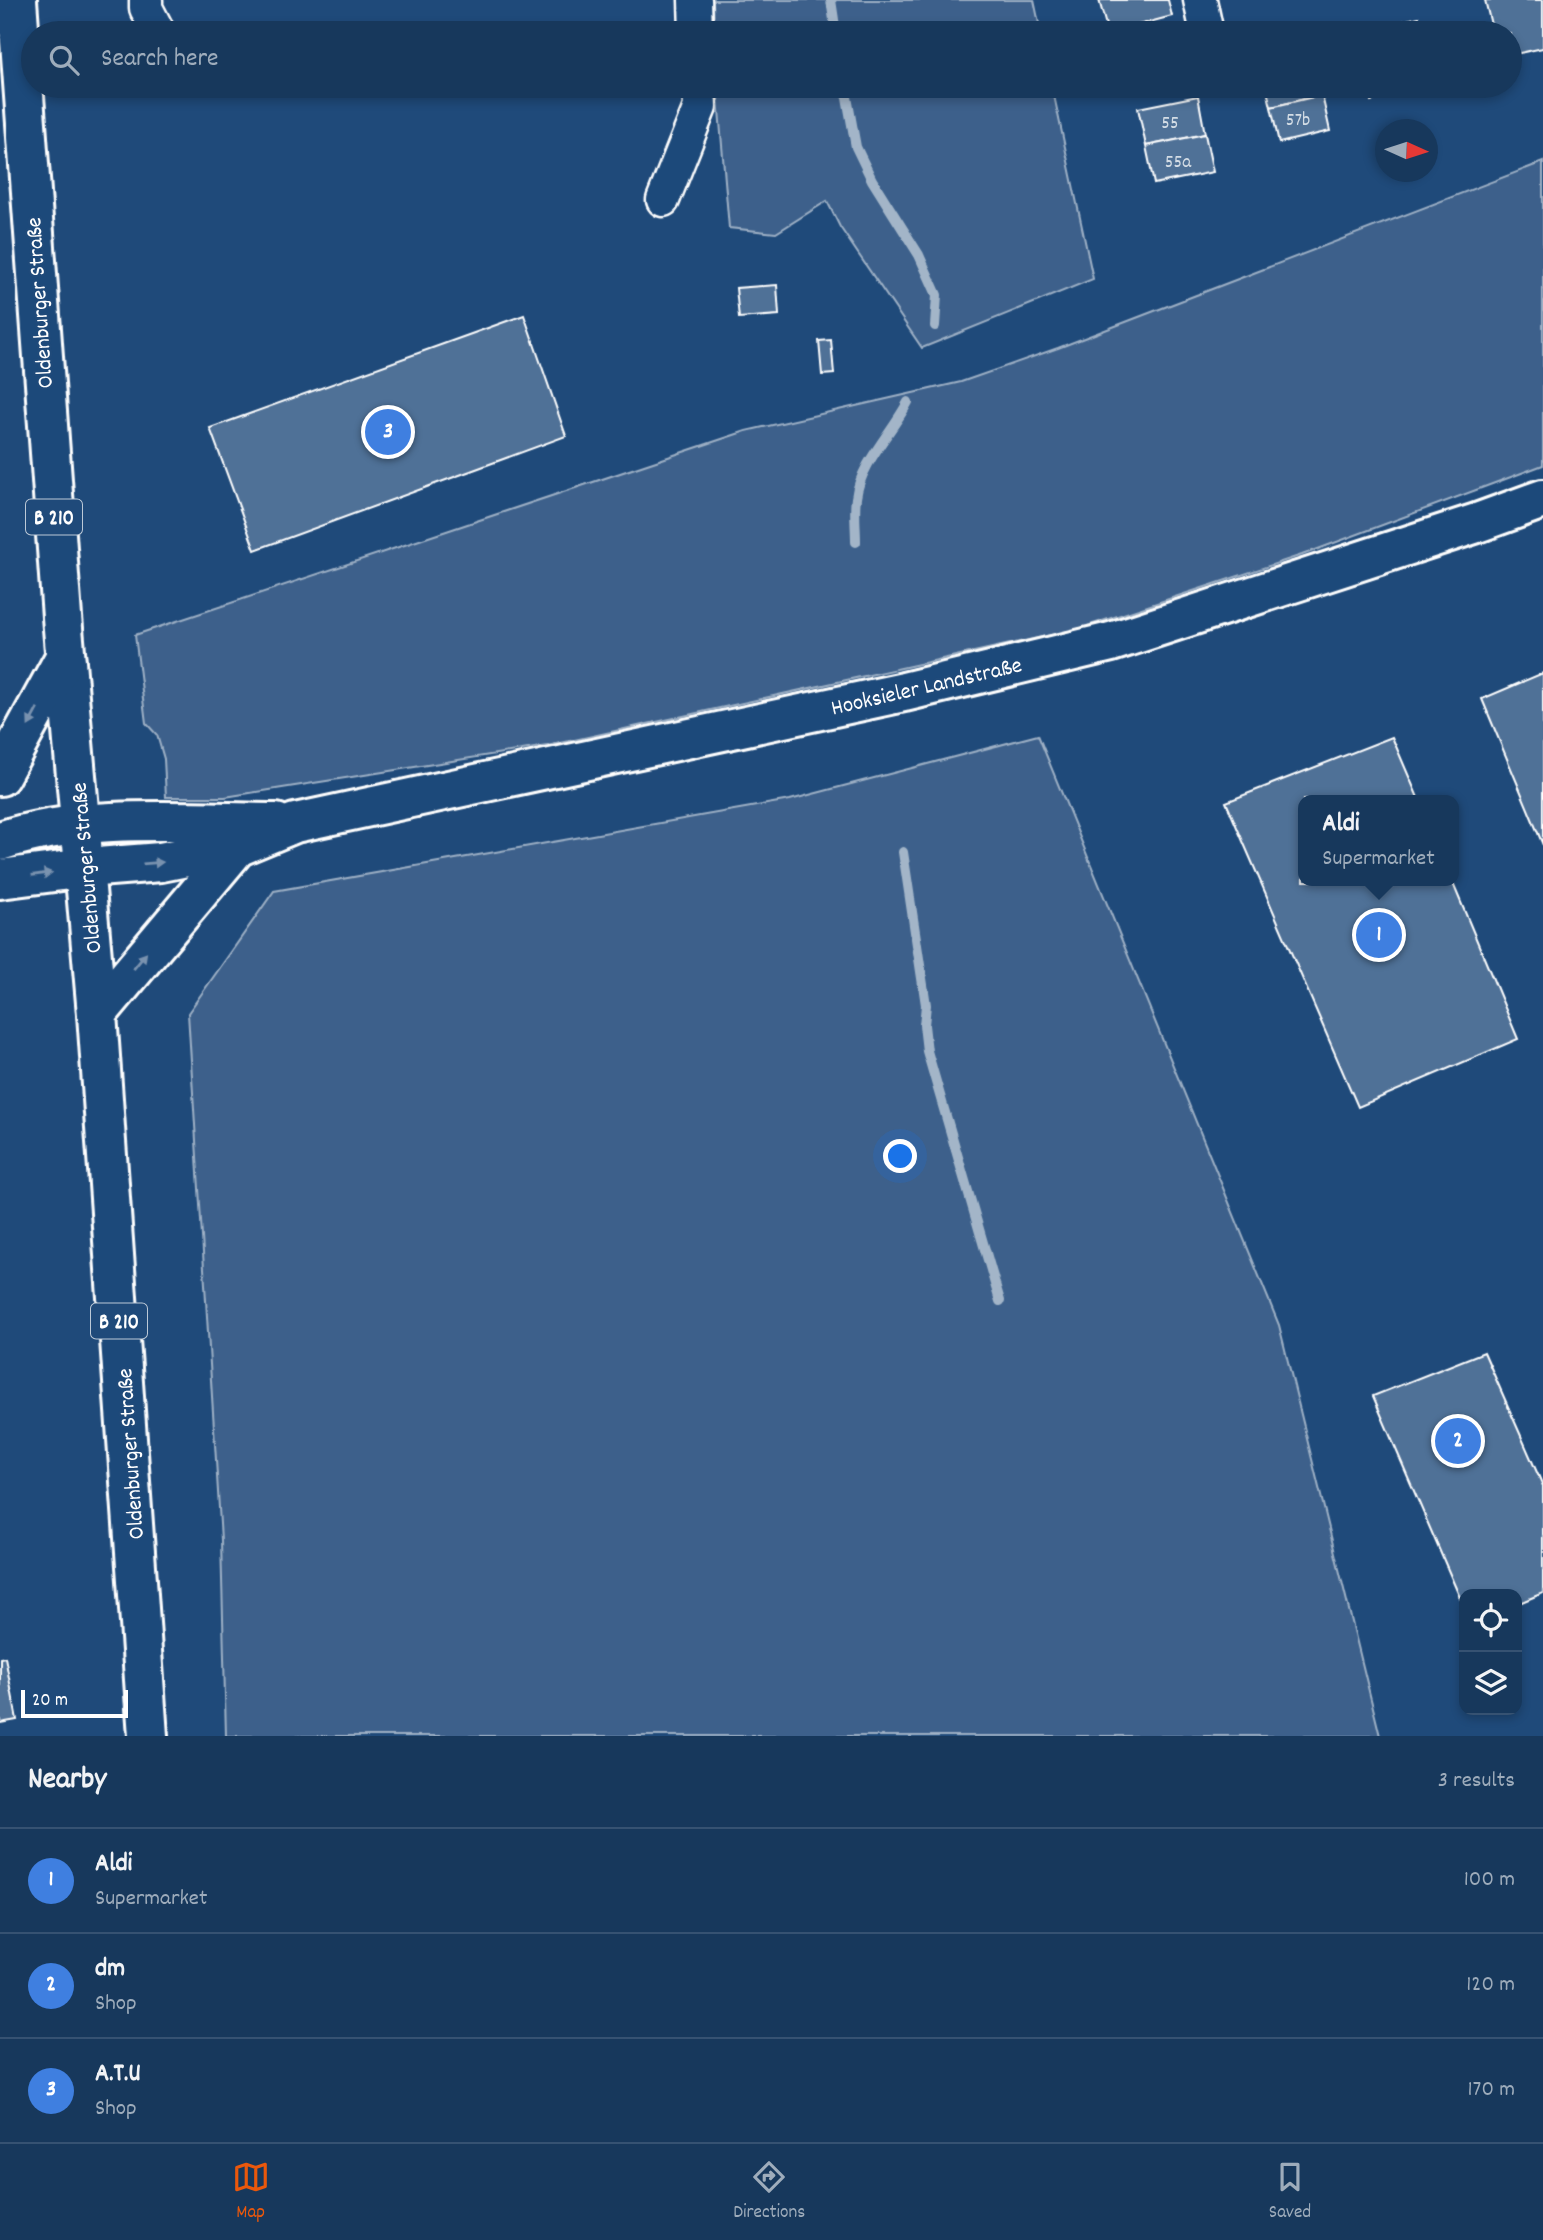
<!DOCTYPE html>
<meta charset="utf-8">
<style>
:root{--surface:#17385c;--page:#244365;--text:#f1f3f6;--muted:#9eacbb;--line:#365272;--accent:#ea580c}
body{margin:0;font-family:Dekko,sans-serif;background:var(--page);color:var(--text)}
.controls{position:absolute;right:21px;bottom:21px;display:grid;overflow:hidden;border-radius:14px;box-shadow:0 4px 10px #0003}
.controls button{width:63px;height:63px;display:grid;place-items:center;padding:0;border:0;border-bottom:2px solid var(--line);background:var(--surface);color:var(--text);font:35px sans-serif}
.compass{position:absolute;left:1375px;top:119px;width:63px;height:63px;border-radius:50%;background:var(--surface);box-shadow:0 4px 10px #0003;rotate:93deg}
.scale{position:absolute;left:21px;bottom:18px;width:107px;box-sizing:border-box;padding-left:7px;border:4px solid #fff;border-top:0;font-size:19px;line-height:24px;white-space:nowrap;color:#fff;-webkit-text-stroke:5px #1f4a7a;paint-order:stroke}
.you{position:absolute;left:901px;top:1157px;width:24px;height:24px;margin:-18px;border:5px solid #fff;border-radius:50%;background:#1a73e8;box-shadow:0 0 0 10px #1a73e833}
.badge{display:grid;place-items:center;width:46px;height:46px;border-radius:50%;background:var(--accent);color:#fff;font-size:23px;font-weight:700}
.pin{position:absolute;translate:-50% -50%;border:4px solid #fff;box-shadow:0 2px 7px #0006}
.popup{position:absolute;left:1298px;top:795px;width:161px;height:91px;box-sizing:border-box;display:grid;place-content:center;border-radius:14px;background:var(--surface);filter:drop-shadow(0 2px 5px #0005);font-size:23px;white-space:nowrap;color:var(--muted)}
.popup b{font-size:26px;color:var(--text)}
.popup::after{content:'';position:absolute;left:50%;top:100%;margin-left:-14px;border:14px solid transparent;border-top-color:var(--surface)}
.list{margin:0;padding:0;list-style:none}
h2{display:flex;justify-content:space-between;align-items:center;height:91px;margin:0;padding:0 28px;font-size:30px}
h2 small{font-size:23px;font-weight:400;color:var(--muted)}
.list li{display:grid;grid-template-columns:46px 1fr auto;gap:21px;align-items:center;box-sizing:border-box;height:105px;padding:0 28px;border-top:2px solid var(--line)}
.list b{display:block;font-size:26px;white-space:nowrap}
.list p{margin:0;font-size:23px;white-space:nowrap;color:var(--muted)}
.list em{font-size:23px;font-style:normal;color:var(--muted)}
.icon{flex:none;width:38px;height:38px;fill:none;stroke:currentColor;stroke-width:2;stroke-linecap:round;stroke-linejoin:round}
.map{position:relative;flex:none;width:1543px;height:1736px;overflow:hidden}
.search{position:absolute;background:var(--surface);box-shadow:0 4px 10px #0003;left:21px;right:21px;top:21px;height:77px;display:flex;align-items:center;gap:18px;box-sizing:border-box;padding:0 24px;border-radius:38px;color:var(--muted);font-size:26px}
.sheet{height:406px;background:var(--surface)}
nav{display:flex;justify-content:space-around;align-items:center;box-sizing:border-box;height:98px;border-top:2px solid var(--line);background:var(--surface);font-size:19px;color:var(--muted)}
nav a{display:grid;justify-items:center;gap:4px}
nav .on{color:var(--accent)}
.map>svg:first-child{display:block}
</style>
<div class="map">
<svg width="1543" height="1736" viewBox="0 0 1543 1736">
<rect width="100%" height="100%" fill="#1f4a7a"/>
<filter id="ink" filterUnits="userSpaceOnUse"><feTurbulence type="fractalNoise" baseFrequency=".0143" numOctaves="2"/><feDisplacementMap in="SourceGraphic" scale="14" xChannelSelector="R" yChannelSelector="G"/><feConvolveMatrix kernelMatrix="1 2 1 2 8 2 1 2 1" color-interpolation-filters="sRGB"/></filter>
<g filter="url(#ink)">
<g fill="#3c618b" stroke="#9eb0c5" stroke-width="2">
<polygon points="713,0 1034,0 1041,33 714,33"/>
<polygon points="717,86 1052,86 1093,279 922,348 840,227 827,201 776,233 729,228"/>
<polygon points="1543,162 1543,465 1302,555 1078,629 547,746 225,797 166,797 164,759 157,735 146,723 135,635 746,431 961,382 1058,348"/>
<polygon points="1038,735 1279,1325 1380,1736 226,1736 221,1540 188,1013 274,891 790,800"/>
</g>
<g fill="none" stroke-linecap="round" stroke-linejoin="round">
<g stroke="#a3b5c8" stroke-width="10">
<polyline points="831,0 836,33"/>
<polyline points="845,86 856,147 872,180 919,255 937,295 935,326"/>
<path d="M856 542C856 528 854 512 856 498 860 464 893 431 908 402"/>
<polyline points="903,852 926,1005 924,1025 927,1051 1000,1301"/>
</g>
</g>
<g fill="#507197" stroke="#fff" stroke-width="2">
<polygon points="1099,0 1168,0 1172,16 1108,33"/>
<polygon points="1485,0 1543,0 1543,48 1510,55 1510,33 1493,33"/>
<polygon points="1419,17 1423,33 1379,33 1378,27"/>
<polygon points="1305,24 1307,33 1266,33"/>
<polygon points="1266,86 1320,86 1322,95 1271,107"/>
<polygon points="1368,86 1430,86 1371,101"/>
<polygon points="1322,95 1330,131 1279,143 1271,107"/>
<polygon points="1198,96 1205,134 1146,146 1138,108"/>
<polygon points="1205,134 1213,172 1154,184 1146,146"/>
<polygon points="777,285 779,315 739,318 736,288"/>
<polygon points="524,315 566,436 255,550 210,428"/>
<polygon points="831,340 834,374 822,375 819,341"/>
<polygon points="1543,673 1543,845 1482,699"/>
<polygon points="1392,737 1419,800 1304,800 1304,881 1452,881 1518,1039 1358,1107 1226,802"/>
<polygon points="1484,1352 1543,1486 1543,1593 1517,1604 1517,1594 1464,1594 1464,1607 1373,1396"/>
<polygon points="5,1657 17,1720 0,1723 0,1658"/>
</g>
<g fill="none" stroke-linecap="round" stroke-linejoin="round">
<defs>
<g id="minor">
<polyline points="146,0 146,8 159,33"/>
<polyline points="695,0 696,33"/>
<polyline points="1200,0 1207,33"/>
<polyline points="663,200 700,107 699,86"/>
</g>
<g id="secondary">
<path d="M0 841C85 813 187 822 276 823"/>
<polyline points="0,879 85,868 161,862 237,847 295,823 904,692 1111,642 1477,523 1543,499"/>
</g>
<g id="primary">
<polyline points="17,0 62,617 97,1014 148,1736"/>
<polyline points="0,776 65,657"/>
<polyline points="97,1014 237,847"/>
</g>
</defs>
<use href="#minor" stroke="#fff" stroke-width="37"/>
<use href="#secondary" stroke="#fff" stroke-width="44"/>
<use href="#primary" stroke="#fff" stroke-width="44"/>
<use href="#minor" stroke="#1f4a7a" stroke-width="32"/>
<use href="#secondary" stroke="#1f4a7a" stroke-width="38"/>
<use href="#primary" stroke="#1f4a7a" stroke-width="38"/>
</g>
<defs><path id="oneway-solid" d="M-6-.8H1V-3.2L6.5 0L1 3.2V.8H-6Z" transform="scale(1.75)"/></defs>
<g fill="#7992af">
<use href="#oneway-solid" transform="translate(33 717) rotate(118)"/>
<use href="#oneway-solid" transform="translate(153 863) rotate(-5)"/>
<use href="#oneway-solid" transform="translate(42 874) rotate(-8)"/>
<use href="#oneway-solid" transform="translate(140 961) rotate(-51)"/>
</g>
</g>
<g text-anchor="middle" stroke-width="5" stroke-linejoin="round" paint-order="stroke">
<g font-size="19" fill="#d3dce5">
<text x="1298" y="125">57b</text>
<text x="1170" y="128">55</text>
<text x="1178" y="167">55a</text>
</g>
<g fill="#1f4a7a" stroke="#bcc9d7" stroke-width="2">
<rect x="26" y="499.5" width="56" height="35" rx="5"/>
<rect x="91" y="1303.5" width="56" height="35" rx="5"/>
</g>
<g font-size="21" font-weight="bold" fill="#fff">
<text x="54" y="524">B 210</text>
<text x="119" y="1328">B 210</text>
</g>
<g font-size="23" fill="#fff" stroke="#1f4a7a">
<text transform="translate(38 303) rotate(-94)" y="8">Oldenburger Straße</text>
<text transform="translate(926 685) rotate(-13)" y="8">Hooksieler Landstraße</text>
<text transform="translate(85 868) rotate(-95)" y="8">Oldenburger Straße</text>
<text transform="translate(129 1454) rotate(-94)" y="8">Oldenburger Straße</text>
</g>
</g>
</svg>
<div class="controls">
<button><svg class="icon" aria-label="locate" viewBox="0 0 24 24"><circle cx="12" cy="12" r="6"/><path d="M12 2v4M12 18v4M2 12h4M18 12h4"/></svg></button>
<button><svg class="icon" aria-label="layers" viewBox="0 0 24 24"><path d="M12 4l9 5-9 5-9-5zM3 14l9 5 9-5"/></svg></button>
</div>
<svg class="compass" viewBox="-18 -18 36 36"><path d="M0-13l5 13h-10z" fill="#e53935"/><path d="M0 13l5-13h-10z" fill="#9eacbb"/></svg>
<div class="scale">20 m</div>
<div class="you"></div>
<div class="pin badge" style="left:1379px;top:935px;background:#3f7fe0">1</div>
<div class="popup"><b>Aldi</b>Supermarket</div>
<div class="pin badge" style="left:1458px;top:1441px;background:#3f7fe0">2</div>
<div class="pin badge" style="left:388px;top:432px;background:#3f7fe0">3</div>
<div class="search"><svg class="icon" aria-label="search" viewBox="0 0 24 24"><circle cx="10" cy="10" r="6"/><path d="M15 15l6 6"/></svg>Search here</div>
</div>
<section class="sheet">
<h2>Nearby<small>3 results</small></h2>
<ul class="list">
<li><span class="badge" style="background:#3f7fe0">1</span><div><b>Aldi</b><p>Supermarket</p></div><em>100 m</em></li>
<li><span class="badge" style="background:#3f7fe0">2</span><div><b>dm</b><p>Shop</p></div><em>120 m</em></li>
<li><span class="badge" style="background:#3f7fe0">3</span><div><b>A.T.U</b><p>Shop</p></div><em>170 m</em></li>
</ul>
</section>
<nav>
<a class="on"><svg class="icon" aria-label="map" viewBox="0 0 24 24"><path d="M3 6l6-2 6 2 6-2v14l-6 2-6-2-6 2zM9 4v14M15 6v14"/></svg>Map</a>
<a><svg class="icon" aria-label="directions" viewBox="0 0 24 24"><path d="M12 3l9 9-9 9-9-9zM9 14v-3h6M13 9l2 2-2 2"/></svg>Directions</a>
<a><svg class="icon" aria-label="saved" viewBox="0 0 24 24"><path d="M7 4h10v16l-5-4-5 4z"/></svg>Saved</a>
</nav>
